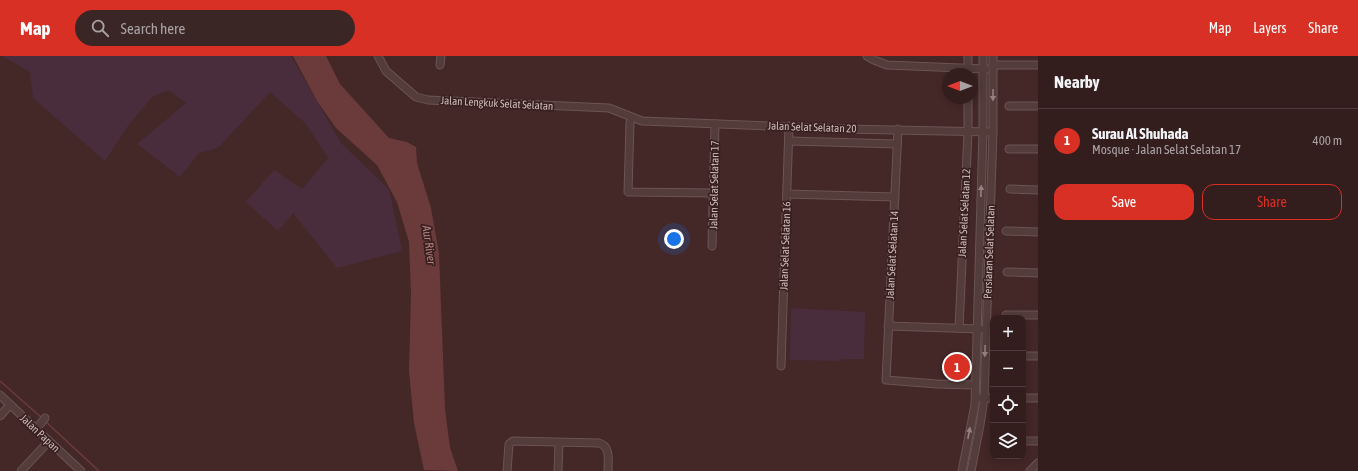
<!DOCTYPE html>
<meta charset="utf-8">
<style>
:root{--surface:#331d1d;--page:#3b2626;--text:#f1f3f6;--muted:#a9a2a4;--line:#4e3b3b;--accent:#d93025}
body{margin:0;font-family:"Asap Condensed",sans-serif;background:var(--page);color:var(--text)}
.controls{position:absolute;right:12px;bottom:12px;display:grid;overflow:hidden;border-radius:8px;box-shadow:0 2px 10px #0003}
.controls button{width:36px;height:36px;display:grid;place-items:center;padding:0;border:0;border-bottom:1px solid var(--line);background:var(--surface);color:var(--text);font:20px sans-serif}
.compass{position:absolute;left:942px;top:12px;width:36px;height:36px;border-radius:50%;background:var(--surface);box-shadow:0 2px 10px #0003;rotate:270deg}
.you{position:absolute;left:674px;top:183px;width:14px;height:14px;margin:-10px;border:3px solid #fff;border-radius:50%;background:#1a73e8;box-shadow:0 0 0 6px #1a73e833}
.badge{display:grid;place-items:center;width:26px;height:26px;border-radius:50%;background:var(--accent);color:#fff;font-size:13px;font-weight:700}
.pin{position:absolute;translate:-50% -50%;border:2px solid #fff;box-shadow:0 1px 4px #0006}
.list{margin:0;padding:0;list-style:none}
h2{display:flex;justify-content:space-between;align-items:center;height:52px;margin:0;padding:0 16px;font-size:17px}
h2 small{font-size:13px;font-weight:400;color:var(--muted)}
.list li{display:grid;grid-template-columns:26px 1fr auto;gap:12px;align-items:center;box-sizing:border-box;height:64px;padding:0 16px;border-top:1px solid var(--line)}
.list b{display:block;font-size:15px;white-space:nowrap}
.list p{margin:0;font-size:13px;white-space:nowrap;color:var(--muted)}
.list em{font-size:13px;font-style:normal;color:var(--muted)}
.actions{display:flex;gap:8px;padding:12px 16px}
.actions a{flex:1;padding:9px 0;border:1px solid var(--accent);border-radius:12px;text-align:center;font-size:14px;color:var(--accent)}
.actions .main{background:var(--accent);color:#fff}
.icon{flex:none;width:22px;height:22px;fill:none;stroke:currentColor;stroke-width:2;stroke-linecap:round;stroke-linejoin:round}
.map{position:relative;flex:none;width:1038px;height:415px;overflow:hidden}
header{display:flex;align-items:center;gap:24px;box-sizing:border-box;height:56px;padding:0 20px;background:var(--accent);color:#fff}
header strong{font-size:19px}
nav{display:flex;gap:22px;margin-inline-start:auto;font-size:14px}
.search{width:280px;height:36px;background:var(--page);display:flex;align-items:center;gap:10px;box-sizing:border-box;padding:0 14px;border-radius:22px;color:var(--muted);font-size:15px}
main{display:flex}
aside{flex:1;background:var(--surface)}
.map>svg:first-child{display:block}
</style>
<header>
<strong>Map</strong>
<div class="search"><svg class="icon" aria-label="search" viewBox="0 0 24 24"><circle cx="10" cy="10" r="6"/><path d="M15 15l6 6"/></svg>Search here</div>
<nav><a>Map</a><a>Layers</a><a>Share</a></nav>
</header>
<main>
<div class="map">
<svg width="1038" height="415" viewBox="0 0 1038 415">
<rect width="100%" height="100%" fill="#442727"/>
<g fill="#492d3c">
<polygon points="2,0 291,0 341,87 389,133 402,195 337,212 293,157 278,175 246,146 274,114 302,133 328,102 306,68 270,36 218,92 199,97 180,121 137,88 186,47 168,34 152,41 128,70 105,105 33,42 30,16"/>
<polygon points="791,252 865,256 864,303 841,303 841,305 790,304"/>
</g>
<polygon fill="#6b3b3b" points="293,0 326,0 340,28 389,82 407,86 416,91 417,107 431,152 439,197 445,353 450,392 458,415 424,414 414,367 409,315 411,238 409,186 397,146 377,109 336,72 317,45"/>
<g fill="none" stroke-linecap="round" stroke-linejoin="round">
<g stroke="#6b3b3b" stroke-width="1.5">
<polyline points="0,325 42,362"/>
<polyline points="45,365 99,415"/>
</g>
<defs>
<g id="minor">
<polyline points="378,0 386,15 416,41 428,44 609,52 642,65 844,73 993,76"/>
<polyline points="867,0 874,4 887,9 986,13"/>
<polyline points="968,0 968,18"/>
<polyline points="440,9 441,0"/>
<polyline points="993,9 1038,9"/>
<polyline points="1009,50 1038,50"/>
<polyline points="632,62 630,67 628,136 714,137"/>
<polyline points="898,73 886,324 937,328 974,329"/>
<polyline points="789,85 897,88"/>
<polyline points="1009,93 1038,93"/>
<polyline points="1010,133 1038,134"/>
<polyline points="787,138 895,141"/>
<polyline points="1006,175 1038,176"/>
<polyline points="712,190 715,68"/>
<polyline points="1007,216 1038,217"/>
<polyline points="1006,259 1038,259"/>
<polyline points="888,270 980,273"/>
<polyline points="959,272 968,76 968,42"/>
<polyline points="1023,300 1038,300"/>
<polyline points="781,310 789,70"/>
<polyline points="0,339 81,415"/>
<polyline points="980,342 993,342"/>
<polyline points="1023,342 1038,342"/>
<polyline points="0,360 10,349"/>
<polyline points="37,372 45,362"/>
<polyline points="1023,385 1038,385"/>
<polyline points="21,415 49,385"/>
<path d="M507 415 509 388 513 385 599 387C611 390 608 405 608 415"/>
<polyline points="558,415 559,387"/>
<polyline points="962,415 975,349 983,76 983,0"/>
<polyline points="971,415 980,369 984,342 993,76 993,0"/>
<polyline points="1030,415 1038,407"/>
</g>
</defs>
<use href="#minor" stroke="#6b5454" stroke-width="9"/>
<use href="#minor" stroke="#543c3b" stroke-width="7"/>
</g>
<defs><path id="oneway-solid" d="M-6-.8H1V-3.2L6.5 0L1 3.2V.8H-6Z"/></defs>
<g fill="#978180">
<use href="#oneway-solid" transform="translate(993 39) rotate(91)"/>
<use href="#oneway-solid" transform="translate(981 135) rotate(-88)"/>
<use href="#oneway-solid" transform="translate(985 295) rotate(92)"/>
<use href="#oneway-solid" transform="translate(969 377) rotate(-79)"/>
</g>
<g text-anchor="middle" stroke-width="3.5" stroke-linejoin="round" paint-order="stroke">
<g font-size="11" fill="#cdbab9" stroke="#392020">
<text transform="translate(497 47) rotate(3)" y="4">Jalan Lengkuk Selat Selatan</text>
<text transform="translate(812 71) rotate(2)" y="4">Jalan Selat Selatan 20</text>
<text transform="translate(714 129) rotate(-89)" y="4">Jalan Selat Selatan 17</text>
<text transform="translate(964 157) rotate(-87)" y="4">Jalan Selat Selatan 12</text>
<text transform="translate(785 190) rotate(-88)" y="4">Jalan Selat Selatan 16</text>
<text transform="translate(989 196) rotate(-88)" y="4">Persiaran Selat Selatan</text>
<text transform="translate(892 199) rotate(-87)" y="4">Jalan Selat Selatan 14</text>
<text transform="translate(40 377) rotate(43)" y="4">Jalan Papan</text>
</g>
<g font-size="12" font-style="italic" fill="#b48080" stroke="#392020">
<text transform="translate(429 189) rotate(82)" y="4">Aur River</text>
</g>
</g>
</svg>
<div class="controls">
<button>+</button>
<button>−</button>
<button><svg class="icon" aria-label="locate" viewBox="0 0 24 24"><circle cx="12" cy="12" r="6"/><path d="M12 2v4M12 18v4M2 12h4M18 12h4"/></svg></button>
<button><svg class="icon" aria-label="layers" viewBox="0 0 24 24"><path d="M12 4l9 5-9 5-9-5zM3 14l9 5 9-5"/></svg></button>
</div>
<svg class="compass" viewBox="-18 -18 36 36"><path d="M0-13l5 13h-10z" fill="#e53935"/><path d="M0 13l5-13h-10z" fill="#a9a2a4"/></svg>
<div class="you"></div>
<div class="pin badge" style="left:957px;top:311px">1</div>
</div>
<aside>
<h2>Nearby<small></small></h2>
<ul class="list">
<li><span class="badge">1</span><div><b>Surau Al Shuhada</b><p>Mosque · Jalan Selat Selatan 17</p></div><em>400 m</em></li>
</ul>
<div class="actions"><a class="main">Save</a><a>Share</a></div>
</aside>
</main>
